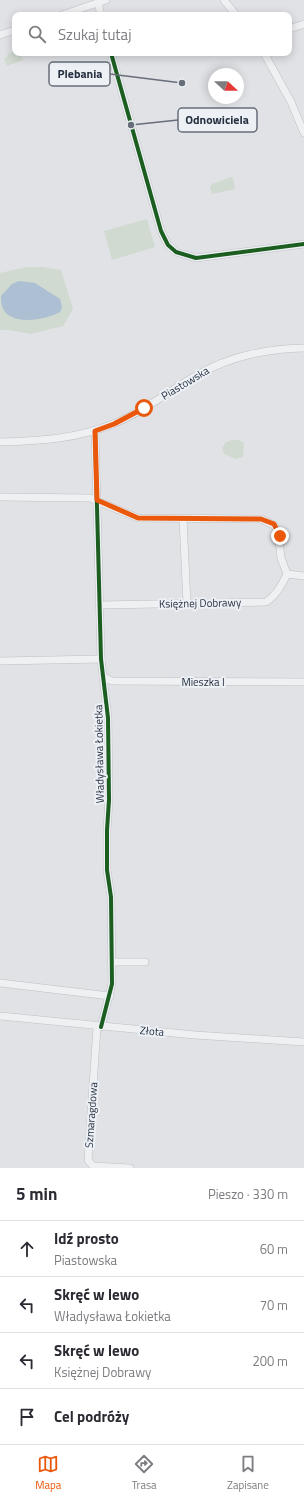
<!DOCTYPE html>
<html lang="pl">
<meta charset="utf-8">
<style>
:root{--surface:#fff;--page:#f7f7f7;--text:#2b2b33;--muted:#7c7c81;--line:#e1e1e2;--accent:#ea580c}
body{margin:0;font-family:"Titillium Web",sans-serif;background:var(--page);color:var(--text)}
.compass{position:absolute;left:208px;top:68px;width:36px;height:36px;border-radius:50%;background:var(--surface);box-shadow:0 2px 10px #0003;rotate:111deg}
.stop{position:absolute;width:12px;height:12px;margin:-9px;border:3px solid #ea580c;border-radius:50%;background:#fff}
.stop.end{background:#ea580c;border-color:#fff;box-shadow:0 1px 4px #0008}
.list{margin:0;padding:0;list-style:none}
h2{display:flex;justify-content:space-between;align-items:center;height:52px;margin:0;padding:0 16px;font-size:17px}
h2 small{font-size:13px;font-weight:400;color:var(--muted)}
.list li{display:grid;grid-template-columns:26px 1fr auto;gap:12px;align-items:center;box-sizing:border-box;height:56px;padding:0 16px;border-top:1px solid var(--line)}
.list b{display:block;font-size:15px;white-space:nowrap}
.list p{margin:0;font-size:13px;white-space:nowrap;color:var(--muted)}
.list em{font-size:13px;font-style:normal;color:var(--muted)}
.icon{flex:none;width:22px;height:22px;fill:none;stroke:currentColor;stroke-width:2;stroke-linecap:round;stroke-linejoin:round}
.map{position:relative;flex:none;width:304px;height:1168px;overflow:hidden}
.search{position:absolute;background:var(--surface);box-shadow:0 2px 10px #0003;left:12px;right:12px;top:12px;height:44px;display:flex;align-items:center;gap:10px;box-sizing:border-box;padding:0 14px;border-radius:8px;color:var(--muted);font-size:15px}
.sheet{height:276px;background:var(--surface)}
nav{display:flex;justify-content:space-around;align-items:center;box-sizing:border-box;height:56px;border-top:1px solid var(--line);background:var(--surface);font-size:11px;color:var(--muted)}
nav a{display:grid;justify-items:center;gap:2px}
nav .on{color:var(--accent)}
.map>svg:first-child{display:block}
</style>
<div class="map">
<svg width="304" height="1168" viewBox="0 0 304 1168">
<rect width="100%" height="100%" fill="#e0e2e5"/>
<g fill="#d0dad0">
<polygon points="15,51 15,53 20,53 23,60 7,66 4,58 8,56 7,54"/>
<polygon points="231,177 233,178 235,189 212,194 210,188 212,184"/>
<polygon points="147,219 155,247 112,260 104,231"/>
<polygon points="27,267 43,267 61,270 73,309 63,326 30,334 10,330 0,330 0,273"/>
<polygon points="232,440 239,440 244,443 243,457 236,459 224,454 222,448 226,442"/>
</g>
<path fill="#acbfd3" d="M19 281 35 283 60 299 62 307 60 312C46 320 8 327 2 306 1 303 1 299 1 296L12 284Z"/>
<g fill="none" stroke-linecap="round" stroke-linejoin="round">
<defs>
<g id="minor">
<polyline points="224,0 236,15"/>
<polyline points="98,3 101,15"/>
<polyline points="62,15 106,0"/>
<polyline points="289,29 304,24"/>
<polyline points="0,35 15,30"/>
<polyline points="111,53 161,231 168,245 176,252 196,258 304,244"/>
<polyline points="264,53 291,102 304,133"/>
<polyline points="95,431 101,659 108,718 109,800 107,830 107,870 111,897 112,984 101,1027"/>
<path d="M0 442C38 441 77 439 113 424 143 412 169 391 197 375 231 356 265 349 304 348"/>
<polyline points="0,497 90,498 138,518 261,519 274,525 278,531 281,558 287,574"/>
<polyline points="183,519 187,603"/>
<polyline points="287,574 304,576"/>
<path d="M100 605 266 602C276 596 282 585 287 574"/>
<polyline points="0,661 101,659"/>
<polyline points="103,677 112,681 304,682"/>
<polyline points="111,962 145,962"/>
<polyline points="0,983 110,996"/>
<polyline points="0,1016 195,1035 304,1042"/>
<polyline points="97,1027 88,1160 93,1166 130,1168"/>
</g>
</defs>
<use href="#minor" stroke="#bec0c3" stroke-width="8"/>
<use href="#minor" stroke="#eff0f2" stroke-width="7"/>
<defs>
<g id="cycleway">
<polyline points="111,53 161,231 168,245 176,252 196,258 304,244"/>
<polyline points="95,431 101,659 108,718 109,800 107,830 107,870 111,897 112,984 101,1027"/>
</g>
</defs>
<use href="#cycleway" stroke="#edf1f6" stroke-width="6"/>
<use href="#cycleway" stroke="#1b5e20" stroke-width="4"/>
</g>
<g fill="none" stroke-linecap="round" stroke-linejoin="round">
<polyline stroke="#ea580c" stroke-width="5" points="144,408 114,424 95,431 97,500 138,518 261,519 274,524 280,536"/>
</g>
<g text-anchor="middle" stroke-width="4" stroke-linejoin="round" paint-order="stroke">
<g font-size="11" fill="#263040" stroke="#edf1f6">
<text transform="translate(185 383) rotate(-31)" y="4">Piastowska</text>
<text transform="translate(200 603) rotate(-1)" y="4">Księżnej Dobrawy</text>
<text x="203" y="686">Mieszka I</text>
<text transform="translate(99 754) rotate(-91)" y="4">Władysława Łokietka</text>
<text transform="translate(152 1031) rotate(5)" y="4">Złota</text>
<text transform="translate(91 1115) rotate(-86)" y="4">Szmaragdowa</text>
</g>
</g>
<path fill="none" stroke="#676e7a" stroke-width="1.5" d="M182 83L110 74M131 125L178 120"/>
<g fill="#676e7a" stroke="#edf1f6" stroke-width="1.5">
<circle cx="182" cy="83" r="4"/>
<circle cx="131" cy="125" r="4"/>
</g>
<g fill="#edf1f6" stroke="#676e7a" stroke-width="1.5">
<rect x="49" y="62" width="61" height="24" rx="4"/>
<rect x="178" y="108" width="79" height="24" rx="4"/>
</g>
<g font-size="12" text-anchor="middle" font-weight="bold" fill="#263040">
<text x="80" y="78">Plebania</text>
<text x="217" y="124">Odnowiciela</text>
</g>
</svg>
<svg class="compass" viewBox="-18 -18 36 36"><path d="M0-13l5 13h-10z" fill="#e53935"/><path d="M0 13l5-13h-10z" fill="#7c7c81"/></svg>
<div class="stop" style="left:144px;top:408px"></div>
<div class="stop end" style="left:280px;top:536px"></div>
<div class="search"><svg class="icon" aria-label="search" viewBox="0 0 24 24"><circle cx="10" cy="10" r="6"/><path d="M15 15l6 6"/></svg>Szukaj tutaj</div>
</div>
<section class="sheet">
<h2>5 min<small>Pieszo · 330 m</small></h2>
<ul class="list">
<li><svg class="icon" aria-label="ahead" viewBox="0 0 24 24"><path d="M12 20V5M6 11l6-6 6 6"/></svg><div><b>Idź prosto</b><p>Piastowska</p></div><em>60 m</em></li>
<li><svg class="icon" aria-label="left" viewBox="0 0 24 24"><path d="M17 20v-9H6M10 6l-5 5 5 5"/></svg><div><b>Skręć w lewo</b><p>Władysława Łokietka</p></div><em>70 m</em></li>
<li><svg class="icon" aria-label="left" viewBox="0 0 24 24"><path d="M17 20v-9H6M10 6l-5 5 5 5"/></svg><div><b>Skręć w lewo</b><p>Księżnej Dobrawy</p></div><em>200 m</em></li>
<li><svg class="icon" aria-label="arrive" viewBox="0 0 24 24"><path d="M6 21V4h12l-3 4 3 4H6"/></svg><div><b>Cel podróży</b></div></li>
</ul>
</section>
<nav>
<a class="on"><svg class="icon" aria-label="map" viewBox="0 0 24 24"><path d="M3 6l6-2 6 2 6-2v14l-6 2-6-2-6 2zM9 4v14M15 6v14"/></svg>Mapa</a>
<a><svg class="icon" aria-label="directions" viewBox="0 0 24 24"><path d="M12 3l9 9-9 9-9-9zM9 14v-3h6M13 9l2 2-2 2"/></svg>Trasa</a>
<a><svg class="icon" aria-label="saved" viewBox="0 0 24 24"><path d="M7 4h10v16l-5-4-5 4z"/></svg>Zapisane</a>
</nav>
